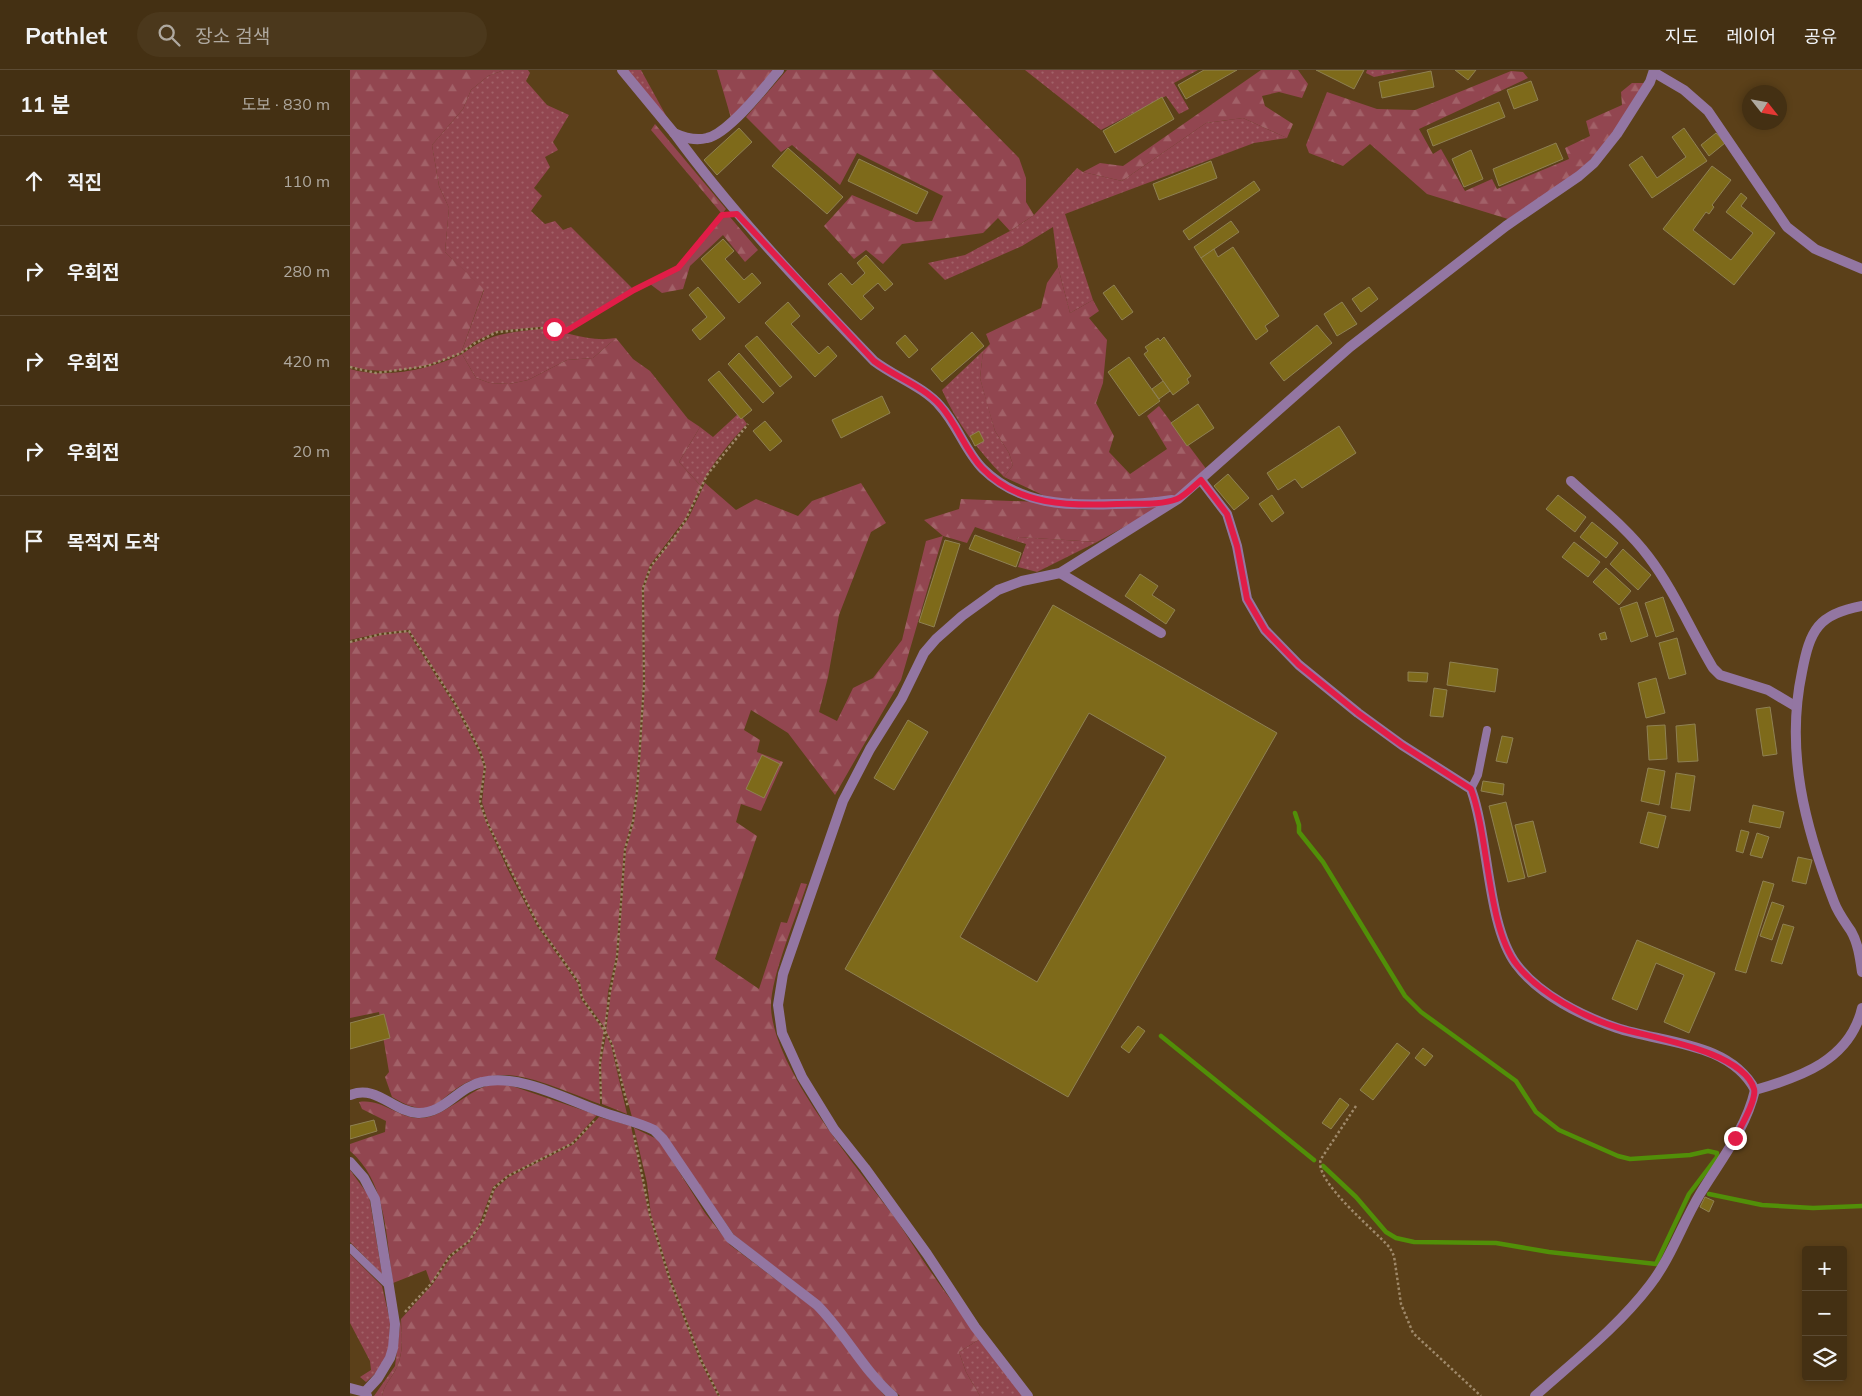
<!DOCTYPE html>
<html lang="ko">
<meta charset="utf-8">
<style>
:root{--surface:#443013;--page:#4b381c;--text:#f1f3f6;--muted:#afa9a0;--line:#5c4b33}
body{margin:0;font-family:Mulish,"Noto Sans KR",sans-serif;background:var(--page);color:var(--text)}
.controls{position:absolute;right:15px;bottom:15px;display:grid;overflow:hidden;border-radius:5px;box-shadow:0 2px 8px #0003}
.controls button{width:45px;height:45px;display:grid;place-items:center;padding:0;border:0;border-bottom:1px solid var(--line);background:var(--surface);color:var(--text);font:25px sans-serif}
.compass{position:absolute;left:1392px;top:15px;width:45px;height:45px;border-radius:50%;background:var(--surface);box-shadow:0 2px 8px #0003;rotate:121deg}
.stop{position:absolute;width:15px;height:15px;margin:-11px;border:4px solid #e11d48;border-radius:50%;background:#fff}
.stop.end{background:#e11d48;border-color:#fff;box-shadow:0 1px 5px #0008}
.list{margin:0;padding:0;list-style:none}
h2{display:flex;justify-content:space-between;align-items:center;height:65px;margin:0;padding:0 20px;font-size:21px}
h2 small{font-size:16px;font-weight:400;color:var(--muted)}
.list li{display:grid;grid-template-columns:32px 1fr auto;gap:15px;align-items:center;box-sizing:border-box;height:90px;padding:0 20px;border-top:1px solid var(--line)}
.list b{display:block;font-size:19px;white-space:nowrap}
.list em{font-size:16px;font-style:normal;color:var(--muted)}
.icon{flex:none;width:28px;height:28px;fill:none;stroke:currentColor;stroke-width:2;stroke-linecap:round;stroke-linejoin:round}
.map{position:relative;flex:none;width:1512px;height:1326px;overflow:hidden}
header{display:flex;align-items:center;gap:30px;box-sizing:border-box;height:70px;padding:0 25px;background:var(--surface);border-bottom:1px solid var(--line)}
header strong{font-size:24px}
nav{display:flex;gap:28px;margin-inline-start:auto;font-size:18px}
.search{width:350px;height:45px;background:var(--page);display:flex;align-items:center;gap:12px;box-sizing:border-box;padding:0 18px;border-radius:28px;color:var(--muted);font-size:19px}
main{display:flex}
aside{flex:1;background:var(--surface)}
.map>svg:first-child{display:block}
</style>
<header>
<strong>Pathlet</strong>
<div class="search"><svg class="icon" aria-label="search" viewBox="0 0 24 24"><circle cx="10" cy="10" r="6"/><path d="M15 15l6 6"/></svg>장소 검색</div>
<nav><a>지도</a><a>레이어</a><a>공유</a></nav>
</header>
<main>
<aside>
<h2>11 분<small>도보 · 830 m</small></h2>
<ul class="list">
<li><svg class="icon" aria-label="ahead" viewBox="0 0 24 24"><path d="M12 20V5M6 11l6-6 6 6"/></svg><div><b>직진</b></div><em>110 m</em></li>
<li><svg class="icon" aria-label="right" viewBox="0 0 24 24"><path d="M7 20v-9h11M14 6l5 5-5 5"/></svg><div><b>우회전</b></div><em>280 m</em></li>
<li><svg class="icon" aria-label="right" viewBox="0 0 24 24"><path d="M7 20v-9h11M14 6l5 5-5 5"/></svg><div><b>우회전</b></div><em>420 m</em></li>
<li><svg class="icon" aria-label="right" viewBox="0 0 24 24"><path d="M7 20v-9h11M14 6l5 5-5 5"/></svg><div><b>우회전</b></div><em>20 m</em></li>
<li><svg class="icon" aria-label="arrive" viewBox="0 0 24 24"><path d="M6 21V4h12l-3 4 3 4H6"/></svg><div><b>목적지 도착</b></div></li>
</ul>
</aside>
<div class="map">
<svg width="1512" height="1326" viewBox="0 0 1512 1326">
<defs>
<pattern id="grass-dots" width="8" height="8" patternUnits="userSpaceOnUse" patternTransform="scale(1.25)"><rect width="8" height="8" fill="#924650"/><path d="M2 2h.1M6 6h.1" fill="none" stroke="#a26168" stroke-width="1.8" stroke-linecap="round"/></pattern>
<pattern id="forest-firs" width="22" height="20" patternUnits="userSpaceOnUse" patternTransform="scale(1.25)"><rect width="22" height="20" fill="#924650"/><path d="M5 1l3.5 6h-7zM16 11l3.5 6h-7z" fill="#a26168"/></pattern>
</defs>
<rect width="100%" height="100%" fill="#5b4019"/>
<g fill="url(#grass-dots)">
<polygon points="154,0 178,0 180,3 176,11 197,35 219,45 203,72 208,80 195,87 200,97 184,118 192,126 181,141 195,154 205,151 213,160 221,157 283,219 215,260 190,257 147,261 124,272 111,283 134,220 95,182 99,138 89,116 82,75 113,39 121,20 138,6"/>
<polygon points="277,0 291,0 319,51"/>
<polygon points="675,0 848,0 824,13 839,39 829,44 816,26 751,60"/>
<polygon points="1017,0 1058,0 1024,7 1016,3"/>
<polygon points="893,48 937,68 904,73 715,144 743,230 720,243 708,197 703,157 672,176 595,210 578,193 615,185 660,161 684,145 727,98 733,102 772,111 856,53"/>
<path d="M189 259C217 260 238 273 266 268L243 288 217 290 178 310 159 314 140 313 126 308 112 284C141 263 155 263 189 259Z"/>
<path d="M633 281 630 308 645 361 659 383 663 395 654 407C628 380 607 354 592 320Z"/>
<path d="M389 343 397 354C380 372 362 393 351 416L329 392 350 357 363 367Z"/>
<polygon points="668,467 747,472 687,502 668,497 676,474 666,471"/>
<polygon points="0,1100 19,1126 32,1204 0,1172"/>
<polygon points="0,1184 32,1216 40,1251 39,1281 28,1301 16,1312 10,1307 21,1300 20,1291 0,1253"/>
<path d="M51 1249C52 1266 54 1285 45 1301 40 1310 34 1315 32 1326H24L45 1296Z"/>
<polygon points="630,1269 675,1326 630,1326 616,1302 609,1282"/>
</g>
<g fill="url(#forest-firs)">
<path d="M0 0H154L138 6 121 20 113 39 82 75 89 116 99 138 95 182 134 219 111 283C78 298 36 307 0 296Z"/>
<polygon points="367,0 424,0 381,48"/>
<polygon points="437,0 582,0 669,88 676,108 676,132 684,145 660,161 648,148 633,163 552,174 533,194 516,180 504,189 474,156 502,125 566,152 582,151 593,126 507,83 490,115 442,75 431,82 396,47"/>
<polygon points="911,0 948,0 958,14 952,28 929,22 912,26 915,36 943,54 937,68 893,48 856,53 772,111 733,102 750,93 773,96"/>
<path d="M1161 1 1173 2 1178 8 1069 59 1083 84 1091 79 1115 121 1142 109 1147 119 1219 89 1215 78 1240 66 1236 51 1272 35 1271 22 1282 13H1294C1278 39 1262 70 1239 91 1216 114 1185 130 1158 149L1077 124 1020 74 993 96 959 83 956 75 977 22 1027 39 1065 40Z"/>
<polygon points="305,54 376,139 372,144 301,60"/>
<polygon points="373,146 380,147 408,180 395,192 373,165 340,196 333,219 312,223 300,214 328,199"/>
<polygon points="708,197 720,243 743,230 749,241 739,248 757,270 753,313 746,333 764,366 759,382 780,404 817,379 797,346 809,336 857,400 826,426 728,433 699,428 654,407 663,395 659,383 645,361 637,334 630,308 633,281 640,274 636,264 691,238 697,213"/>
<path d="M266 268 283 289 300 301 338 349 350 357 329 392 351 416 336 448 300 495 292 518 293 614 286 722 282 751 274 779 266 887 258 922 255 958 233 928 230 913 189 855 160 799 138 752 132 732 136 697 131 681 107 635 59 560 31 563 0 570V299C36 309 79 300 112 284L126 308 140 313 159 314 178 310 217 290 243 288Z"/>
<path d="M355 413 386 440 406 429 448 446 462 431 511 413 536 453 521 462 489 545 478 607 469 642 487 651 503 618 523 608 552 570 576 471 593 466 574 450 609 439 611 429 689 432 733 440 805 435V440L747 472 668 467 666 471 625 457 617 473 593 466 551 610 485 725 438 663 401 640 394 660 410 670 407 682 433 692 411 741 391 734 386 752 407 766 365 889 409 919 431 852 437 853 451 813 457 814C447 845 420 908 421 938 424 999 506 1096 543 1145 553 1159 562 1174 572 1189 590 1216 610 1242 630 1269L609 1282 616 1302 630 1326H550L529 1306 470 1232 384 1165 312 1061 282 1047 262 973 256 961 261 922 268 887 276 779 284 752 288 722 295 614 294 518 302 496 338 449Z"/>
<path d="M58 562 105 636 129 682 134 697 129 732 136 752 158 800 187 856 228 914 231 929 254 961 249 993 250 1034C225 1025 183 1006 158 1005 147 1005 131 1007 120 1011 85 1026 88 1054 42 1027L35 1007 39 1002 29 942 0 948V573L31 565Z"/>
<polygon points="256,965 261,975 277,1044 252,1034 251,994"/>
<path d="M146 1013 165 1017 247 1045 222 1073 158 1105 143 1117 128 1158 119 1171 99 1185 81 1214 76 1200 43 1213C36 1168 37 1112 0 1081V1074L35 1062 36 1051 12 1039 9 1032C33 1028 49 1050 72 1048 95 1047 118 1019 146 1013Z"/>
<path d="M249 1047 281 1056 299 1145 319 1210 350 1291 368 1326H32C34 1315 40 1310 45 1301 54 1285 52 1266 51 1249L82 1215 101 1187 120 1172 134 1150 145 1119 159 1107 224 1074Z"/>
<polygon points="284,1058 309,1070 355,1143 380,1175 473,1245 519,1308 535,1326 370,1326 352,1290 321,1209 301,1145 297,1113"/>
</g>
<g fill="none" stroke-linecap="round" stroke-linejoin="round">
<g stroke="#518f08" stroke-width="4.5">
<polyline points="945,743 949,755 949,762 973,792 1055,926 1071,942 1166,1011 1186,1042 1209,1060 1268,1086 1280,1089 1340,1085 1358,1081 1367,1083 1367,1087 1339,1124 1306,1194 1199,1182 1146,1173 1064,1172 1046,1168 1036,1162 1006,1127 973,1096"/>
<polyline points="811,966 964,1090"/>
<polyline points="1359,1124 1412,1135 1463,1138 1512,1136"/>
</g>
</g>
<g fill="#7e6a1a" stroke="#8f8153" fill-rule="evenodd">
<polygon points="854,0 887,0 836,29 828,15"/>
<polygon points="966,0 1014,0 1004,19"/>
<polygon points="1105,0 1126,0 1118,10"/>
<polygon points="1081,1 1084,17 1032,28 1029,12"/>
<polygon points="1181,11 1188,30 1164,39 1157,20"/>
<polygon points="812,27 824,49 765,83 753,61"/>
<polygon points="1149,32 1155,47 1083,76 1077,60"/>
<polygon points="389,58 402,72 367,105 354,90"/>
<polygon points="1334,58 1357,91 1302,128 1279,95 1292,86 1307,108 1336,87 1322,67"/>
<polygon points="1366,63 1375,73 1359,86 1351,75"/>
<polygon points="1206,73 1213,89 1149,116 1143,99"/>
<polygon points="438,78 493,127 477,144 422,96"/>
<polygon points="1121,80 1133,109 1114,117 1102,89"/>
<polygon points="509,89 578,122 567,144 498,111"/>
<polygon points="861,91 867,108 809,130 803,114"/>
<polygon points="1362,96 1381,110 1362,135 1364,137 1359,144 1356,142 1343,160 1381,190 1403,163 1376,142 1391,123 1397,128 1391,136 1425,163 1384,215 1313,159"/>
<polygon points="904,111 910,120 839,170 833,161"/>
<polygon points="881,151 889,162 851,188 844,177"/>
<polygon points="373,169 384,181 375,189 394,210 402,203 411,213 389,233 351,189"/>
<polygon points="883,177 929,246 915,256 918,261 906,270 851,188 864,179 868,187"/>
<polygon points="516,185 543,214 535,221 528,213 513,226 524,238 511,250 478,214 491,203 502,215 515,203 507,193"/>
<polygon points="764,215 783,242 772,250 753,223"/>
<polygon points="348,217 375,248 350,270 342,260 357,247 339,225"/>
<polygon points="1019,217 1028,229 1011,242 1002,229"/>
<polygon points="438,232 450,246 441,254 469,284 478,276 487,286 465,307 415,253"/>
<polygon points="992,232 1007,254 987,266 974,244"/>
<polygon points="967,255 982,273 934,311 920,293"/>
<polygon points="622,262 634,276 592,312 581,299"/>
<polygon points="555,265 568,280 559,288 546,273"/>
<polygon points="407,266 442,307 430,317 395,276"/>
<polygon points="814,267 841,306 837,309 839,313 823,325 794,284 798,281 795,277 808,268 810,271"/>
<polygon points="389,283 424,323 413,333 378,294"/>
<polygon points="779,287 810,331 789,346 758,302"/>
<polygon points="369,301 402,340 391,349 358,310"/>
<polygon points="813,311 820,321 809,329 802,319"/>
<polygon points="532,326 540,343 491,368 482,350"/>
<polygon points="848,334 864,358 837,376 821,353"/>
<polygon points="415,351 432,371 420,381 403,361"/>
<polygon points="989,356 1006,383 952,418 945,409 928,420 917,403"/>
<polygon points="629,361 634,371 625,376 620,366"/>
<polygon points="878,404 899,428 884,440 864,416"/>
<polygon points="922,425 934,443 922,452 909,434"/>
<polygon points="1208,425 1236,447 1225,462 1196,439"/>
<polygon points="1242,452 1268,473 1256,488 1230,467"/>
<polygon points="625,465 671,483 666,497 619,479"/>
<polygon points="595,470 610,474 584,557 569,552"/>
<polygon points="1224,472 1250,492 1238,507 1212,487"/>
<polygon points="1273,479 1301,505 1288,520 1260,494"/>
<polygon points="1256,498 1281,521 1269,535 1243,512"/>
<polygon points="790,504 808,516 802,525 825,540 816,554 775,526"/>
<polygon points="1313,527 1324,561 1306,567 1295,533"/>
<polygon points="1287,532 1298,566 1281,572 1270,538"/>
<path d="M703 535 927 663 718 1027 495 899ZM739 643 816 687 687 912 610 867Z"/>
<polygon points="1255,562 1257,569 1251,570 1249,564"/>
<polygon points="1327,568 1336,604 1319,609 1309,573"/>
<polygon points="1100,592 1148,599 1145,622 1097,615"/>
<polygon points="1058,602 1078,603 1077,612 1058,611"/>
<polygon points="1306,608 1315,643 1296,648 1288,613"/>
<polygon points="1084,618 1097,620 1093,647 1080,646"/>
<polygon points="1420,637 1427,684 1413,686 1406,639"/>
<polygon points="558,650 578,662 544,720 524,708"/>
<polygon points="1345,654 1348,691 1328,692 1326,656"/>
<polygon points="1315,655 1317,689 1299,690 1297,656"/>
<polygon points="1152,666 1163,668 1157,693 1146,691"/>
<polygon points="412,685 430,694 414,728 396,719"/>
<polygon points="1298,698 1315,701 1309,735 1291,731"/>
<polygon points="1326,703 1345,706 1340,741 1321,738"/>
<polygon points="1133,711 1154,714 1153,725 1131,721"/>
<polygon points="1156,732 1175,808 1158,812 1139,736"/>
<polygon points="1403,735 1434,742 1430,758 1399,752"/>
<polygon points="1298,742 1316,746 1308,778 1290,773"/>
<polygon points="1183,751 1196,802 1178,807 1165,755"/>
<polygon points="1391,760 1399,762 1393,783 1386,781"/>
<polygon points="1407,763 1419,767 1412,788 1400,785"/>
<polygon points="1448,787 1462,790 1456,814 1442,811"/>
<polygon points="1413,811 1424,814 1396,903 1385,900"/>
<polygon points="1422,832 1434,836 1422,870 1410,866"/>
<polygon points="1433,854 1444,857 1432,894 1421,891"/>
<polygon points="1287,870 1365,903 1339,963 1314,952 1334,905 1306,893 1287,940 1262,929"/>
<polygon points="34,944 40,968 0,979 0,953"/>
<polygon points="788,956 795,961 779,983 771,977"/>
<polygon points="1047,973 1060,983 1023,1030 1010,1020"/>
<polygon points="1073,978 1083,986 1075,996 1065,988"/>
<polygon points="990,1028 999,1035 981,1059 972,1053"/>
<polygon points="24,1050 27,1061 0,1069 0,1056"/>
<polygon points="1355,1127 1364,1131 1359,1142 1350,1137"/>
</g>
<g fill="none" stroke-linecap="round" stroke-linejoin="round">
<g stroke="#9f896a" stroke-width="2.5" stroke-dasharray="2.5 2.5" stroke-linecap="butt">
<polyline points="0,297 26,303 77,296 111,283 125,273 147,262 190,258 216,261 283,220 327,198 372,145 375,145"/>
<polyline points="0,572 31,564 59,561 106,635 130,681 135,697 130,732 137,752 188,855 229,913 232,928 255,961 262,974 278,1037"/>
<polyline points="251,1029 250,993 260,922 267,887 275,779 283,752 287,722 294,614 293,518 301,496 326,465 336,449 357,405 398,354"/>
<path d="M1006 1036 971 1089C962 1110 1026 1161 1040 1178L1044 1186 1051 1234 1063 1263 1131 1326"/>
<polyline points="284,1065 300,1145 320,1210 351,1290 369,1326"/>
<polyline points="55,1242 81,1214 100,1186 119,1171 133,1150 144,1118 158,1106 223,1073 244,1051"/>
</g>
<g stroke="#9376a2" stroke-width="8">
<polyline points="1121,719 1128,705 1137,660"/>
<polyline points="0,1178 39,1216"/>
</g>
<g stroke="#9376a2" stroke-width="10">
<path d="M272 0 324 63C335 68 345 71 357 68 378 64 415 17 429 0"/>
<polyline points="1305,3 1334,20 1358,41 1437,157 1465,179 1512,199"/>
<path d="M324 63C384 145 454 218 524 291 545 307 574 317 590 336 607 354 615 381 633 399 670 435 717 436 765 434 784 434 803 433 822 430"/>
<path d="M851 410 877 444 887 476 897 529 915 560 949 595 1008 643 1052 675 1121 719C1139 769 1137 855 1166 894 1189 925 1232 946 1267 958 1312 973 1380 972 1405 1020"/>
<path d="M1221 411C1247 435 1276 457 1298 486 1324 520 1341 561 1363 598L1370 605 1418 620 1445 636"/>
<polyline points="710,503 811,563"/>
<path d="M1512 536C1468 544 1460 560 1452 602 1435 682 1455 757 1484 832 1488 843 1495 852 1501 861 1508 873 1510 888 1512 902"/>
<path d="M0 1025C27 1014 43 1042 68 1043 94 1044 108 1017 132 1012 167 1003 216 1029 249 1041 267 1048 286 1051 304 1060L313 1069 380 1168 467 1235C495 1263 513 1300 543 1326"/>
<polyline points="0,1092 14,1108 25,1129 45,1254 43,1278 40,1288 28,1308 15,1322"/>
<polyline points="0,1318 15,1322 17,1326"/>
<polyline points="678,1326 625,1257 577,1184 515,1098 484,1059 452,1007 432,963 428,935 433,904 493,731 520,679 552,628 574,583 586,569 612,546 648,520 672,511 710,503 828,429 1000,277 1156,156 1229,106 1244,93 1267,64 1300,12 1304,0"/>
<path d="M1185 1326C1224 1291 1268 1257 1300 1215 1321 1188 1332 1154 1350 1124 1370 1091 1396 1059 1405 1020 1451 1007 1500 990 1512 938"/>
</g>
</g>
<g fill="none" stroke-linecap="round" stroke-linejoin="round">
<path stroke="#e11d48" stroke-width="6" d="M204 259 216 261 284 220 328 198 372 145 387 144 524 291C545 307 573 316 590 335 607 354 615 380 632 398 668 436 720 436 767 434 786 433 809 436 827 429 835 426 844 416 851 410L877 444 887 476 897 529 915 560 949 595 1008 643 1052 675 1121 719C1139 767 1137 857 1167 895 1189 923 1235 948 1269 958 1301 968 1393 981 1404 1019 1407 1030 1390 1058 1385 1068"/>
</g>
</svg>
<div class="controls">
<button>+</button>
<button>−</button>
<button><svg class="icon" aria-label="layers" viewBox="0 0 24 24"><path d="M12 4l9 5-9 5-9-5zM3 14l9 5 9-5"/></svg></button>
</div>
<svg class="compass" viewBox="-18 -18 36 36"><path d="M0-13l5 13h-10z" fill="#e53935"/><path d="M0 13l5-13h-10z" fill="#afa9a0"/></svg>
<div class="stop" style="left:204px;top:259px"></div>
<div class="stop end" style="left:1385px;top:1068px"></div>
</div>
</main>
